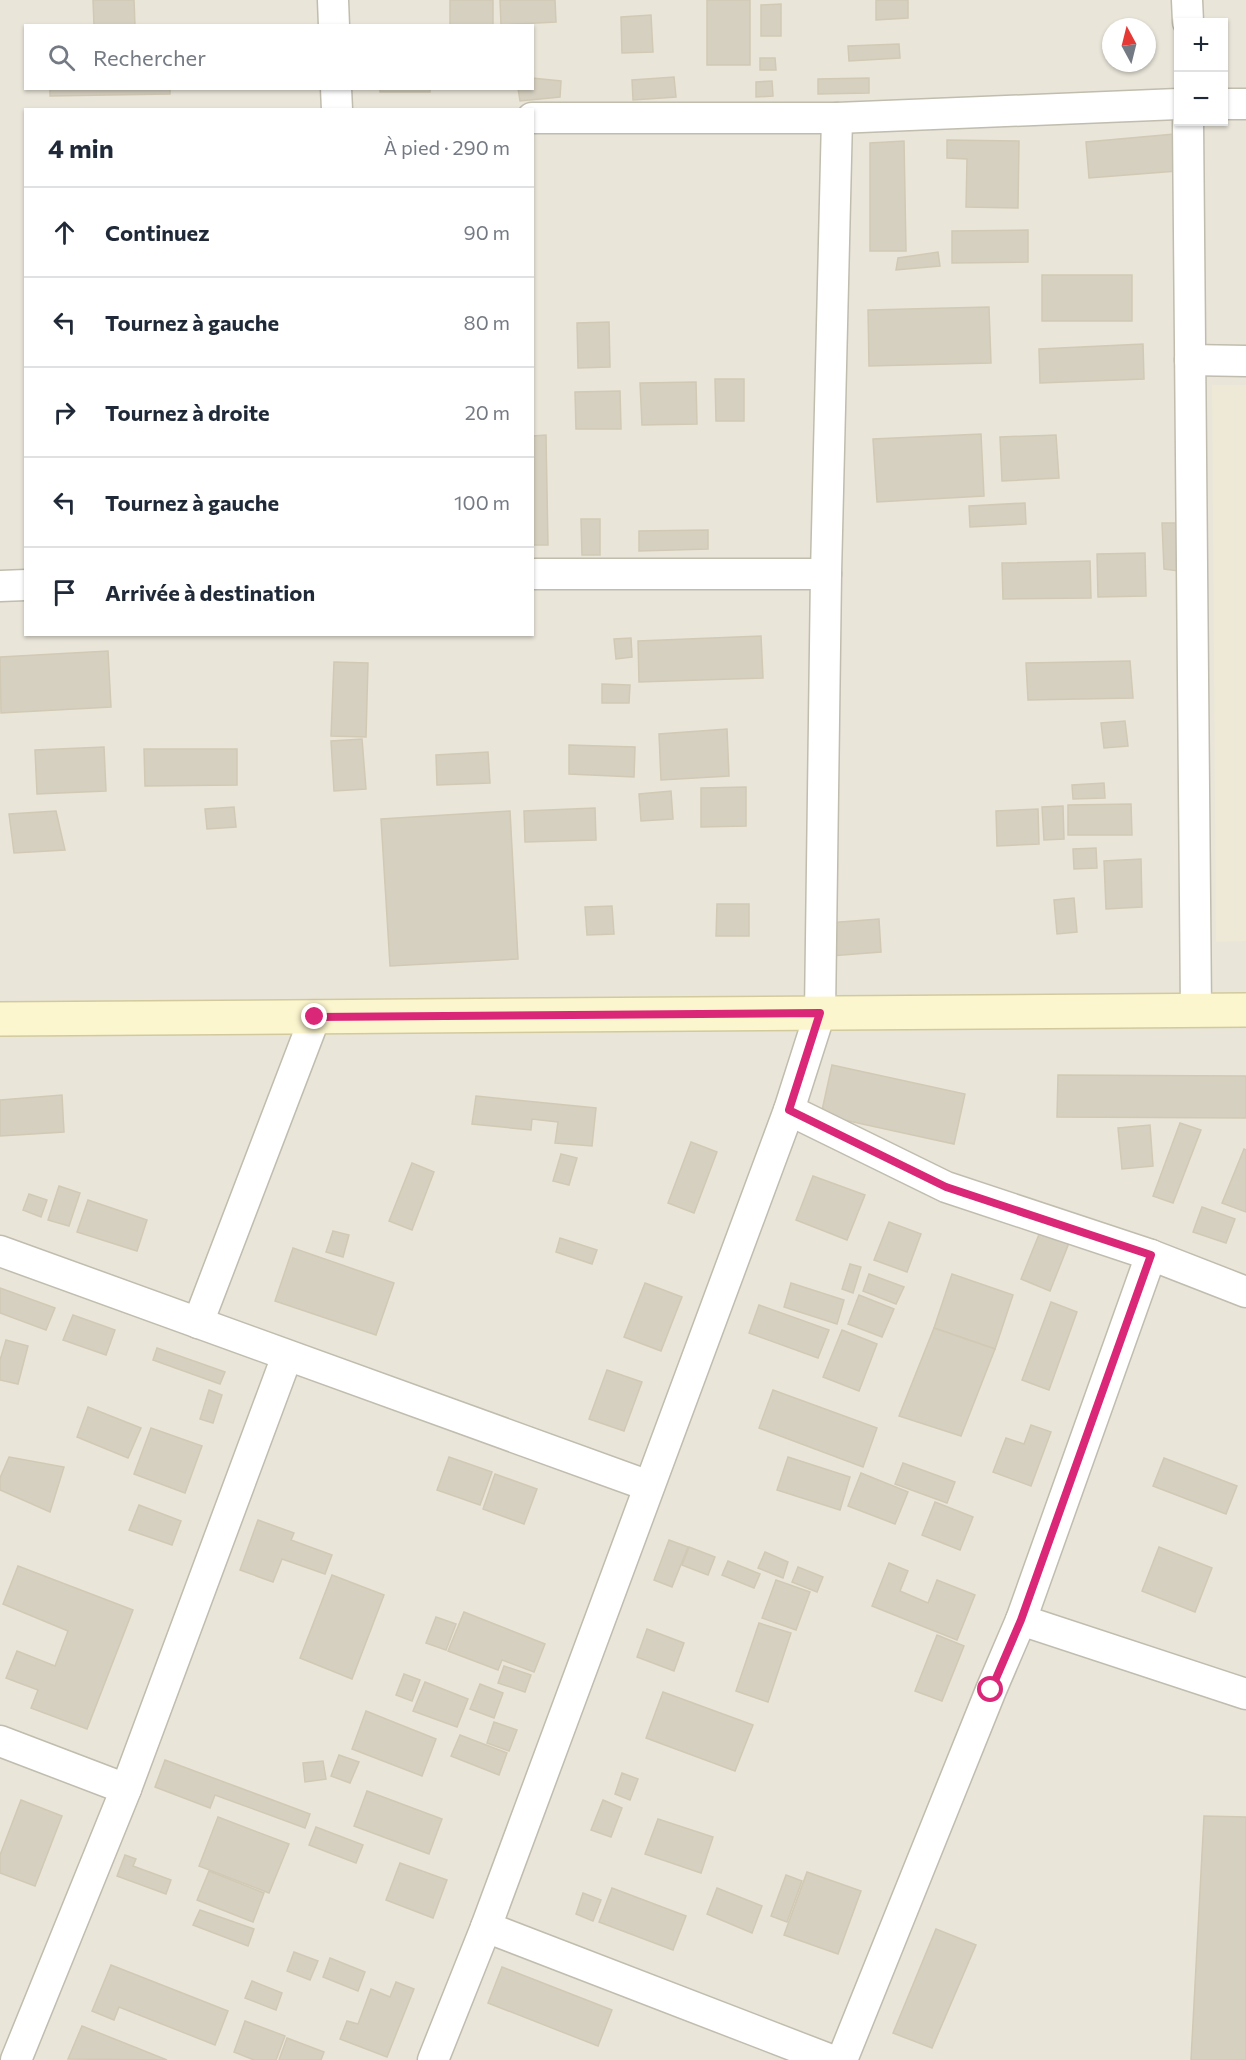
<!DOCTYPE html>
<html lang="fr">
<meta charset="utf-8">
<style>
:root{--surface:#fff;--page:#f2f2f3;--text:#1f2937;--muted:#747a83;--line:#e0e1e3}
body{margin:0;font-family:Commissioner,sans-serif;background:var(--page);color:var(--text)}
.controls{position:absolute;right:18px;top:18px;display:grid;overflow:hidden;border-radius:0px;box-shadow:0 2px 4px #0004}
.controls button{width:54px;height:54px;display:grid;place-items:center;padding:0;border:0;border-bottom:2px solid var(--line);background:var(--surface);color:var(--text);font:30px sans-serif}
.compass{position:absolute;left:1102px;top:18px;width:54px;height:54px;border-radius:50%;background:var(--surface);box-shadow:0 2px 4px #0004;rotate:353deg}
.stop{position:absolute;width:18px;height:18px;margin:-14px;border:4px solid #db2777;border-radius:50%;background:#fff}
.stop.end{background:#db2777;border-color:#fff;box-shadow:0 2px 6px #0008}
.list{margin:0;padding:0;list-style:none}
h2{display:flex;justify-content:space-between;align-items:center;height:78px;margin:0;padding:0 24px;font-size:26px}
h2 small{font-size:20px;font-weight:400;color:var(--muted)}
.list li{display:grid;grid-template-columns:39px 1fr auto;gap:18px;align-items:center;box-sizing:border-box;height:90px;padding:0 24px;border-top:2px solid var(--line)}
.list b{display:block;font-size:22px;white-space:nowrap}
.list em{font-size:20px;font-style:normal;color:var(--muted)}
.icon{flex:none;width:33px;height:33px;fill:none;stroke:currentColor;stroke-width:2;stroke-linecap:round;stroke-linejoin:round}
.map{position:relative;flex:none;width:1246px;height:2060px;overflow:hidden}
.search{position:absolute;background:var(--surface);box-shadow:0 2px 4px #0004;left:24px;top:24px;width:510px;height:66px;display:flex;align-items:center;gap:15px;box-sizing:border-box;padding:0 21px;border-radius:0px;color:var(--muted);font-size:22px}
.panel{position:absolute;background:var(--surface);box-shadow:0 2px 4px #0004;left:24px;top:108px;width:510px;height:528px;border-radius:0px}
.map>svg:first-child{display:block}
</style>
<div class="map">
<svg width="1246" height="2060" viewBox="0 0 1246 2060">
<rect width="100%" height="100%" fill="#f5f3eb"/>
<path fill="#e9e5d9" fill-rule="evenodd" d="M0 0H1246V2060H0ZM1178 22H1224V122H1178ZM26 26H532V88H26ZM1111 27H1147V63H1111ZM26 110H532V634H26Z"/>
<polygon fill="#ede9d6" points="1212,385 1246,385 1246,941 1216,942"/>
<g fill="#d6d0c1" stroke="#d1c9b4" stroke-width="1.5">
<polygon points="93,0 134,0 135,26 94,26"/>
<rect x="450" y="0" width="43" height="26"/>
<polygon points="500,0 555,0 556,22 501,25"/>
<rect x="707" y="0" width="43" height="65"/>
<polygon points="876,0 908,0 908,18 876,20"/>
<polygon points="781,4 781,36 761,36 761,5"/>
<polygon points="651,15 653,52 622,53 621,17"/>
<polygon points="899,44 900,58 849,61 848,46"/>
<polygon points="760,58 775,58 776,70 760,70"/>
<polygon points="674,77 676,97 633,100 632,80"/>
<polygon points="532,78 561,81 560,97 520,101 518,88 532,88"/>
<polygon points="869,78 869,93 818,94 818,79"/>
<polygon points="772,81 773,96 756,97 756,82"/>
<polygon points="50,88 170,88 170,94 50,96"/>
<rect x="380" y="88" width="50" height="4"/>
<polygon points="1174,134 1177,171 1089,178 1086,142"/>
<polygon points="947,140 1019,141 1018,208 966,207 967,159 947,158"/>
<polygon points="904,141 906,251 870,251 870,143"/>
<polygon points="1028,230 1028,262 952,263 952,231"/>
<polygon points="938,252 940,266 896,270 898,258"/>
<rect x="1042" y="275" width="90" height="46"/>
<polygon points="989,307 991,363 869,366 868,310"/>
<polygon points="609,322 610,367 578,368 577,323"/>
<polygon points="1143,344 1144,379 1040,383 1039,349"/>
<polygon points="715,379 744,379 744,421 716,421"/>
<polygon points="696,382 697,424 642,425 640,383"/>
<polygon points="620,391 621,429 576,429 575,392"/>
<polygon points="981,434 984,496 877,502 873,439"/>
<polygon points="546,435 548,545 532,545 532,436"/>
<polygon points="1056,435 1059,478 1002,481 1000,437"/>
<polygon points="1025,503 1026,524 970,527 969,506"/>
<polygon points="581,519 600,519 600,555 582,555"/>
<polygon points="1162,523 1178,523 1179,571 1164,569"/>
<polygon points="708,530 708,549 639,551 639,531"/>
<polygon points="1145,553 1146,596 1098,597 1097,554"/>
<polygon points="1090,561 1091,598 1003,599 1002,563"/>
<polygon points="761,636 763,678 639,682 638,641"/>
<polygon points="631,638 632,657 616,659 614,639"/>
<polygon points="108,651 111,707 1,713 0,657"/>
<polygon points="1130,661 1133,698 1028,700 1026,663"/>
<polygon points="334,662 368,663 366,737 331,736"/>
<polygon points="602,684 630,685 629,703 602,703"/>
<polygon points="1125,721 1128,746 1104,748 1101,723"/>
<polygon points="727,729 729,776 661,780 659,734"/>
<polygon points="362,739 366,789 334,791 331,741"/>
<polygon points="569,745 635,747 634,777 569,774"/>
<polygon points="104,747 106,791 37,794 35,750"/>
<polygon points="144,749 237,749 237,785 145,786"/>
<polygon points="488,752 490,783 437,785 436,755"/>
<polygon points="1104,783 1105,798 1073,799 1072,785"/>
<polygon points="746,787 746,826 701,827 701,788"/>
<polygon points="671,791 673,819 641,821 639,794"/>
<polygon points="1131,804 1132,835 1068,835 1068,805"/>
<polygon points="1063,806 1064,839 1044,840 1042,807"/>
<polygon points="234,807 236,827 207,829 205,809"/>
<polygon points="595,808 596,840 525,842 524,811"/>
<polygon points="1038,809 1039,844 997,846 996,811"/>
<polygon points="56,811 65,850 14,853 9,814"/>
<polygon points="510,811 518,959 390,966 381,819"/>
<polygon points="1096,848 1097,868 1074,869 1073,849"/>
<polygon points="1141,859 1142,907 1106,909 1104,861"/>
<polygon points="1074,898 1077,932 1057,934 1054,900"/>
<polygon points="717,904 749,904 749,936 716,936"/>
<polygon points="612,906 614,934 587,935 585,907"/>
<polygon points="879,919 881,952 830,956 827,923"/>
<polygon points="832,1065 965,1094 954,1144 821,1115"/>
<polygon points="1058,1075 1246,1076 1246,1118 1057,1117"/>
<polygon points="62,1095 64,1132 0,1136 0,1100"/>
<polygon points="476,1096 596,1108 592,1146 555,1143 558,1122 532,1119 531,1130 472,1124"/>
<polygon points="1180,1123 1201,1130 1173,1203 1153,1196"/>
<polygon points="1150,1125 1153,1166 1122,1169 1118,1128"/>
<polygon points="691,1142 717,1152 694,1213 668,1203"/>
<polygon points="1244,1149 1246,1150 1246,1212 1222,1203"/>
<polygon points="561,1154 577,1158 569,1185 553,1181"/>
<polygon points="412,1163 434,1172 412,1230 389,1221"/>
<polygon points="813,1176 865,1195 847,1240 796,1220"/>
<polygon points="59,1186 80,1193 69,1226 48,1220"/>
<polygon points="29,1194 47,1200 41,1217 23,1210"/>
<polygon points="88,1200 147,1220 137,1251 77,1232"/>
<polygon points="1202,1207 1235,1219 1226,1243 1193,1232"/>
<polygon points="889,1222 921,1234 907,1272 874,1260"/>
<polygon points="333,1231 349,1235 343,1257 326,1252"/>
<polygon points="1040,1232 1069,1243 1050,1291 1021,1279"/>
<polygon points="560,1238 597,1250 592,1264 556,1252"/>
<polygon points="293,1248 394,1283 376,1335 275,1301"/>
<polygon points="850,1264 861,1267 853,1293 842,1289"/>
<polygon points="869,1274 904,1287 896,1304 863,1291"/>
<polygon points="952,1274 1013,1295 995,1349 934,1328"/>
<polygon points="645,1283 682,1297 661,1351 624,1337"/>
<polygon points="791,1283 844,1300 837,1324 784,1307"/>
<polygon points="0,1288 55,1308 46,1330 0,1313"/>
<polygon points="859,1295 894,1309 882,1337 848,1324"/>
<polygon points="1051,1302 1077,1312 1049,1390 1022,1380"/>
<polygon points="759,1305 829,1330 818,1358 749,1333"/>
<polygon points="73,1315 115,1330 106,1355 63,1340"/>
<polygon points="934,1328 995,1349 961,1436 899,1416"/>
<polygon points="842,1330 877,1344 859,1391 823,1377"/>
<polygon points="6,1340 28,1346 18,1384 0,1380 0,1360"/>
<polygon points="157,1348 225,1372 220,1384 153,1360"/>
<polygon points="607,1370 642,1382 624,1431 589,1419"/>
<polygon points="209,1390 222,1395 213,1423 200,1419"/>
<polygon points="773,1390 877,1428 863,1467 759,1428"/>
<polygon points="88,1407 141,1428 128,1458 77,1437"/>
<polygon points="1031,1425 1051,1432 1031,1486 993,1472 1006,1438 1024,1444"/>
<polygon points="151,1428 202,1446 185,1493 134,1474"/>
<polygon points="9,1457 64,1467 50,1512 0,1490 0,1478"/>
<polygon points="449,1457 492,1472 480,1505 437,1490"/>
<polygon points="788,1457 850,1477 840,1510 777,1490"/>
<polygon points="1164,1458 1237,1486 1226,1514 1153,1486"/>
<polygon points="903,1463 955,1482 947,1503 895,1484"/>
<polygon points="861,1473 908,1492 895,1524 848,1506"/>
<polygon points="495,1474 537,1489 524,1524 483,1509"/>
<polygon points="935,1502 973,1517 960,1550 922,1535"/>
<polygon points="139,1505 181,1521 172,1545 129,1530"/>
<polygon points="258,1520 294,1533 291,1540 332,1555 325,1574 282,1559 273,1582 240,1570"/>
<polygon points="669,1540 688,1547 672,1587 654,1580"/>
<polygon points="689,1547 715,1557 708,1575 682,1565"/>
<polygon points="1159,1547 1212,1568 1195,1612 1142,1591"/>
<polygon points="765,1552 788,1562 783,1578 758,1568"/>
<polygon points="728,1561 760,1574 754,1588 722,1575"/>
<polygon points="889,1563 908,1571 900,1591 928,1603 937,1580 975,1595 957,1640 872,1606"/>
<polygon points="18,1566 133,1610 87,1729 31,1708 38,1690 6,1678 17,1651 55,1666 68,1631 3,1604"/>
<polygon points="798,1567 823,1577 817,1592 792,1582"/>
<polygon points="332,1575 384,1595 352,1679 300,1658"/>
<polygon points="776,1580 810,1592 796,1630 762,1618"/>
<polygon points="464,1612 545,1644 534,1672 502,1660 498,1670 448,1651"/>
<polygon points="436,1617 456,1624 446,1650 426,1643"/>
<polygon points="759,1623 791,1633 768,1702 736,1691"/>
<polygon points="647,1629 684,1643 674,1671 637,1657"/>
<polygon points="937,1635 964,1646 942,1701 915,1691"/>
<polygon points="504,1666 531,1675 525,1692 498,1683"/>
<polygon points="404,1674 420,1680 412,1701 396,1695"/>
<polygon points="425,1682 468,1699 457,1727 413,1711"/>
<polygon points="480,1684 503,1693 494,1718 470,1709"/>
<polygon points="663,1692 753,1725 735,1771 646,1738"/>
<polygon points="366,1711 436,1739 422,1776 352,1749"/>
<polygon points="494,1722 517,1730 509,1751 487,1743"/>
<polygon points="460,1735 507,1753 499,1775 451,1756"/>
<polygon points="339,1755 359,1762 350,1783 331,1776"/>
<polygon points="165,1760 310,1814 305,1828 215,1795 210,1808 155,1787"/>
<polygon points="323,1761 326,1779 305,1782 303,1763"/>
<polygon points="622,1773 638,1779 630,1800 615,1794"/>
<polygon points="367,1791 442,1819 429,1854 354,1826"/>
<polygon points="21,1800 62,1816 35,1886 0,1873 0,1855"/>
<polygon points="603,1800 622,1808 611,1837 591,1830"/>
<polygon points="1204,1816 1246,1817 1246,2060 1191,2060"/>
<polygon points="218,1817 289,1844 269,1893 199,1866"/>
<polygon points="658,1819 713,1837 701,1873 645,1854"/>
<polygon points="316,1827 363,1845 356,1863 309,1845"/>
<polygon points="125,1855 136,1859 133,1866 171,1880 166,1894 117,1876"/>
<polygon points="400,1863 447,1880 433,1918 386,1900"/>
<polygon points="209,1871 264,1893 253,1922 197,1900"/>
<polygon points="807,1872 861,1891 838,1954 784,1935"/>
<polygon points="786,1875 802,1881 787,1922 771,1916"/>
<polygon points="612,1888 686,1916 673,1950 599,1922"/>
<polygon points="717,1888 762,1906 752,1933 707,1914"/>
<polygon points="583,1893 601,1900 593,1921 576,1914"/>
<polygon points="200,1910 254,1929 248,1946 193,1925"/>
<polygon points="936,1929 976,1945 932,2048 893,2033"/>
<polygon points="294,1952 318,1961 310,1980 287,1971"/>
<polygon points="330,1958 365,1972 358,1991 323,1977"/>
<polygon points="111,1965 228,2011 215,2045 119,2007 114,2020 92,2011"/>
<polygon points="502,1967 612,2010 598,2046 488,2003"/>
<polygon points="252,1981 282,1993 276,2010 245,1998"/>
<polygon points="396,1982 414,1989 387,2057 340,2039 347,2021 358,2024 371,1989 390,1997"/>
<polygon points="245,2021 285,2036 276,2060 254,2060 234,2052"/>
<polygon points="82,2026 167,2060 68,2059"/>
<polygon points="287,2038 324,2052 321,2060 279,2060"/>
</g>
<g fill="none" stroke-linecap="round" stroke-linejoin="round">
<defs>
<g id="street">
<polyline points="333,0 334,26"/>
<polyline points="1187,0 1188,22"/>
<polyline points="336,88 337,110"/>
<polyline points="1224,104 1246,104"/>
<polyline points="532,118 837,118 1178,104"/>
<polyline points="1188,122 1196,1010"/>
<polyline points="1190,360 1246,361"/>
<polyline points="532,574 826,574"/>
<polyline points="0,586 26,585"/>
<polyline points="789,1110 946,1187 1151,1255 1246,1292"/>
<polyline points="0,1251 649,1486"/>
<polyline points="198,1323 315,1017"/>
<polyline points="1021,1620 1246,1694"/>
<polyline points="0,1741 126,1789"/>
<polyline points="486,1927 831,2060"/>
<polyline points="16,2060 126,1789 287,1356"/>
<polyline points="433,2060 486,1927 789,1110 820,1013 826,574 837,118"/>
<polyline points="842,2060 991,1690 1021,1620 1151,1255"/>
</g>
<polyline id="secondary" points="0,1019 1246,1010"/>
</defs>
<use href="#street" stroke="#c0bcae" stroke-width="33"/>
<use href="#secondary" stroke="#d2ca9d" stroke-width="36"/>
<use href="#street" stroke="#fff" stroke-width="30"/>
<use href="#secondary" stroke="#fcf6ce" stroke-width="33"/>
</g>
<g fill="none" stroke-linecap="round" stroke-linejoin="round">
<polyline stroke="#db2777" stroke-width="8" points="315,1017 820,1013 789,1110 946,1187 1151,1255 1021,1620 991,1690"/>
</g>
</svg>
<div class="controls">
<button>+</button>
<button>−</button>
</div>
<svg class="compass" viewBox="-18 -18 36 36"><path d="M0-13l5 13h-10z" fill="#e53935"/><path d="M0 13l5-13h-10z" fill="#747a83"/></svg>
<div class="stop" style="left:991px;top:1690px"></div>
<div class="stop end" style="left:315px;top:1017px"></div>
<div class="search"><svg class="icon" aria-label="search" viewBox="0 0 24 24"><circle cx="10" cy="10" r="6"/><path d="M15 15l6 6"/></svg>Rechercher</div>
<section class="panel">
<h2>4 min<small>À pied · 290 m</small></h2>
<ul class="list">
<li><svg class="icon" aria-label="ahead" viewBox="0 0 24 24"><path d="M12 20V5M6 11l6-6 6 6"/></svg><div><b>Continuez</b></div><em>90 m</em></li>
<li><svg class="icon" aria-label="left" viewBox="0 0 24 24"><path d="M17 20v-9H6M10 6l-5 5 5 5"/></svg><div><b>Tournez à gauche</b></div><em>80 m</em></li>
<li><svg class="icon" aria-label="right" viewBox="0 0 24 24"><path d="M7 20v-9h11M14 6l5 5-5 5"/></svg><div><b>Tournez à droite</b></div><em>20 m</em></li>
<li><svg class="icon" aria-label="left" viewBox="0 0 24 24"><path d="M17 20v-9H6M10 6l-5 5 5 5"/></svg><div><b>Tournez à gauche</b></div><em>100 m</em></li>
<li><svg class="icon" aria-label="arrive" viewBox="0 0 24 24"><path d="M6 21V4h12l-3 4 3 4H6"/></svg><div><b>Arrivée à destination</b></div></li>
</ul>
</section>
</div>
